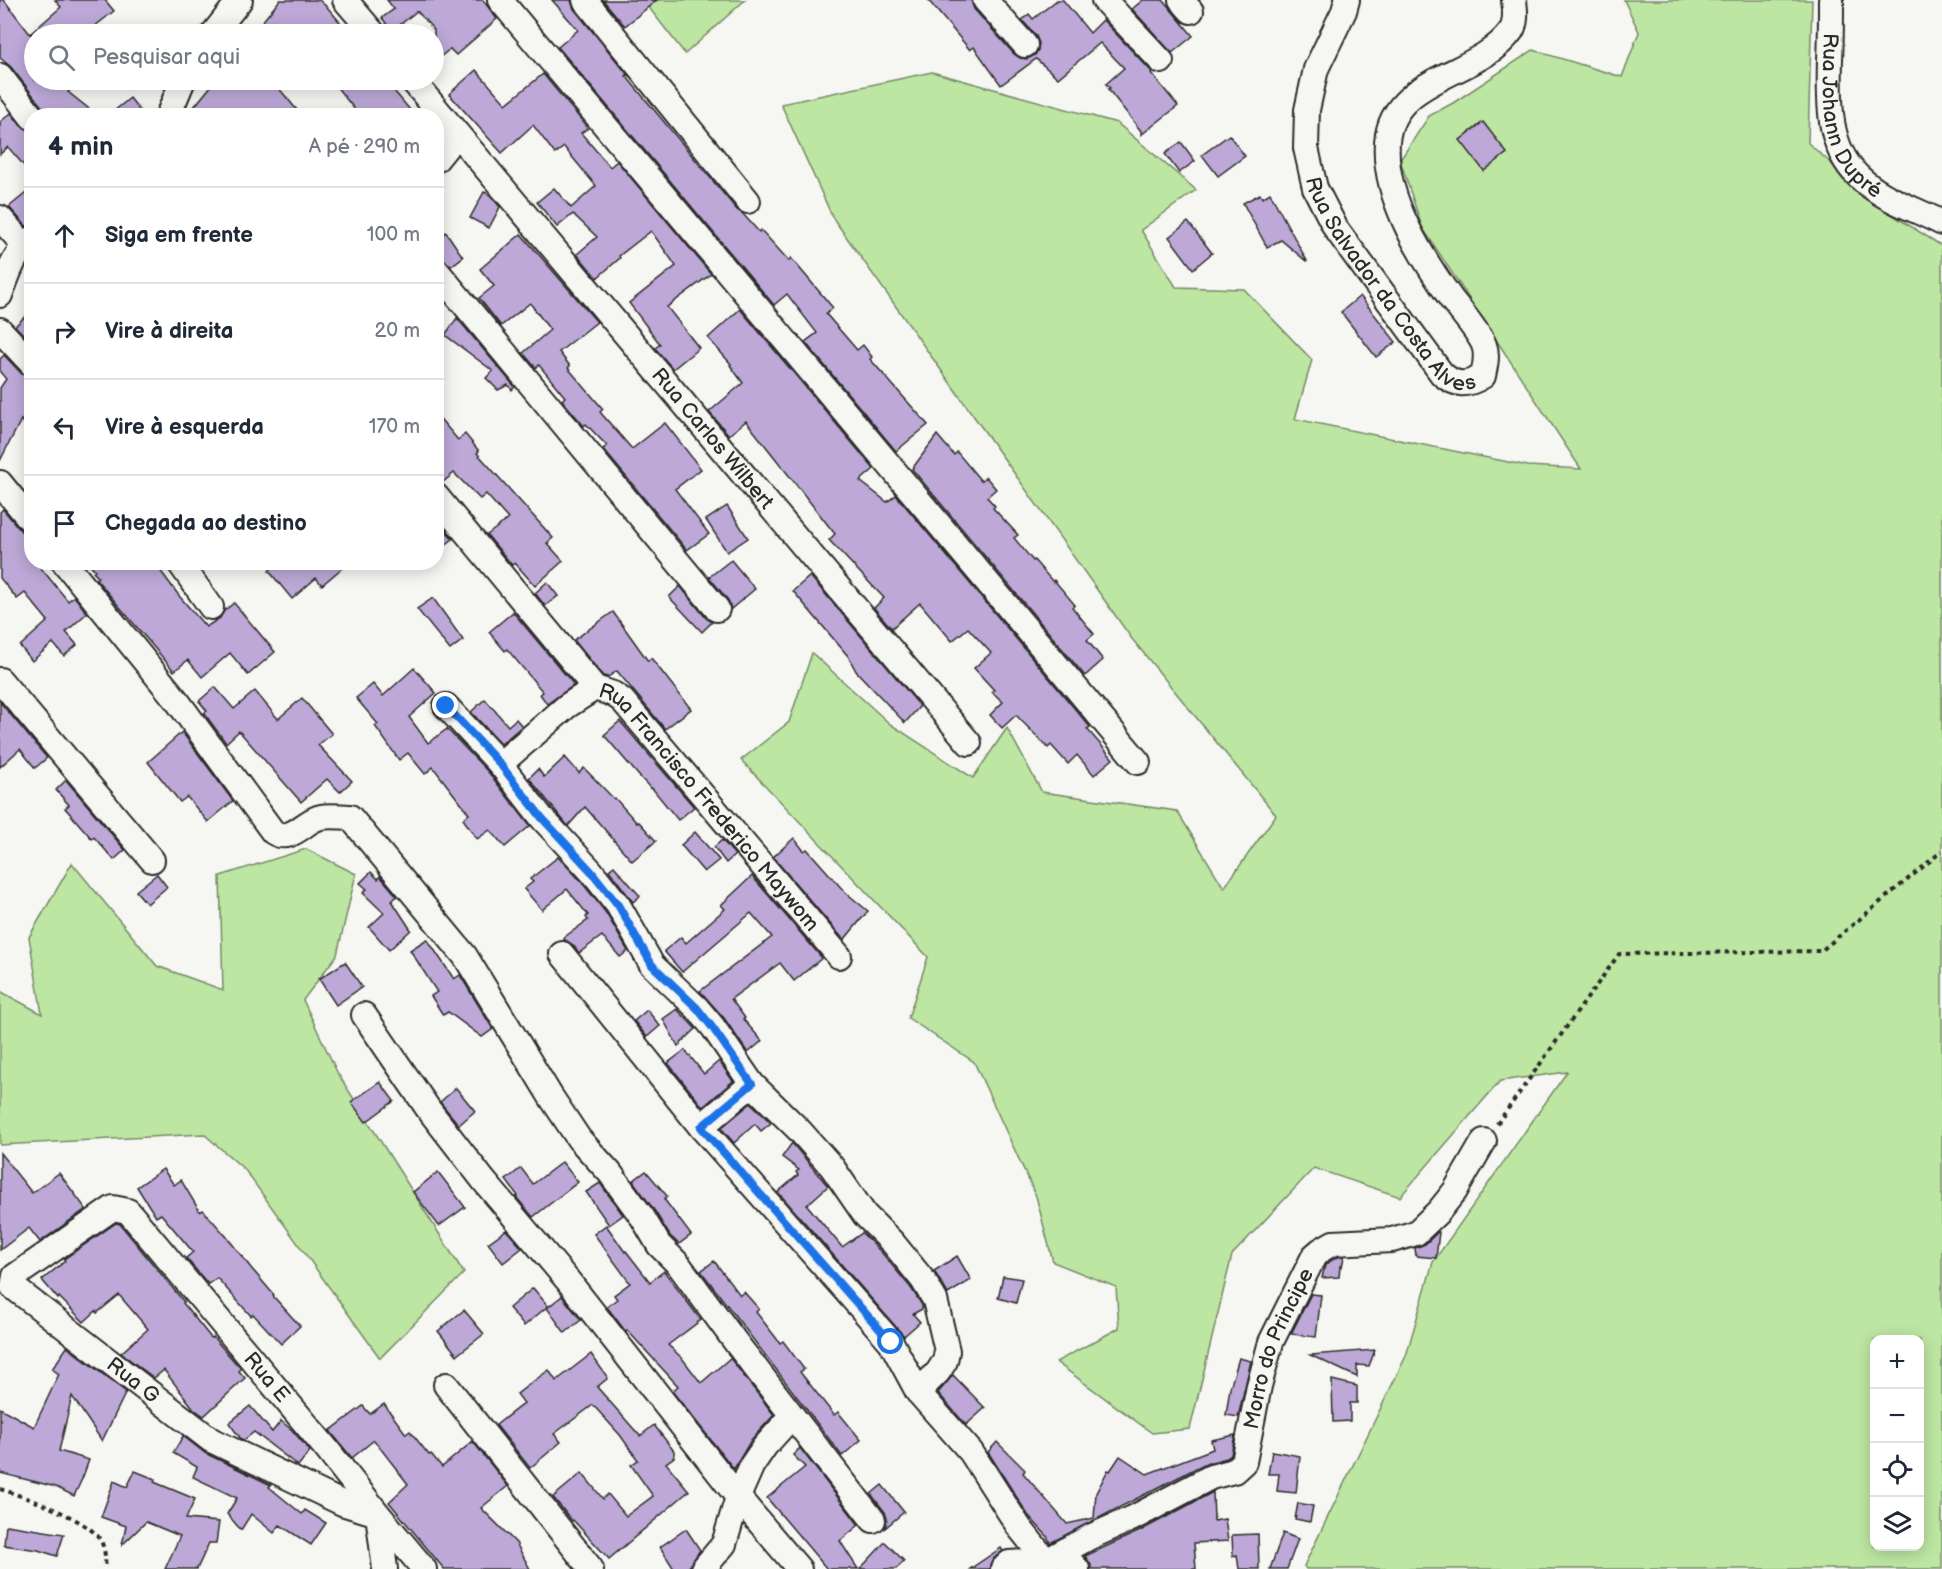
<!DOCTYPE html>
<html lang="pt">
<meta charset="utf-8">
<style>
:root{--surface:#fff;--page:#f6f6f7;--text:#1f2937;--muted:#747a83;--line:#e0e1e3}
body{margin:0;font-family:"Balsamiq Sans",sans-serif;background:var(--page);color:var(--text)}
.controls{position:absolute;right:18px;bottom:18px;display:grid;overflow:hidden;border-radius:12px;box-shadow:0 3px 15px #0003}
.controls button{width:54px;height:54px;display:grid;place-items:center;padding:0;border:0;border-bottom:2px solid var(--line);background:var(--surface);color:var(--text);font:30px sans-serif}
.stop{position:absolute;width:18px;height:18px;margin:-14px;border:4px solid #1a73e8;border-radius:50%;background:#fff}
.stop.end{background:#1a73e8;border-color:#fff;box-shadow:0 2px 6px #0008}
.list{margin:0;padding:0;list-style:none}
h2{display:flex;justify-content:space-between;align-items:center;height:78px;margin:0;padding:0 24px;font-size:26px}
h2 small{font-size:20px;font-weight:400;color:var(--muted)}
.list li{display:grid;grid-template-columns:39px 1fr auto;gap:18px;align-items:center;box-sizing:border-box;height:96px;padding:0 24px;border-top:2px solid var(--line)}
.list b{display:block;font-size:22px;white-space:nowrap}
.list em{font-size:20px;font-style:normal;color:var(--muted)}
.icon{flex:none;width:33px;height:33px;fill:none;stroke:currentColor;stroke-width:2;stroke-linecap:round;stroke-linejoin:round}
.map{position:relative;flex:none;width:1942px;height:1569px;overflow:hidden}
.search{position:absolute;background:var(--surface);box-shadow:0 3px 15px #0003;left:24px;top:24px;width:420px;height:66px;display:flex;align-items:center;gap:15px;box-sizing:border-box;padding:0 21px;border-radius:33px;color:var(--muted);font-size:22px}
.panel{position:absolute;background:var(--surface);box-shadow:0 3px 15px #0003;left:24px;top:108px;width:420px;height:462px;border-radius:24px}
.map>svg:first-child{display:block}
</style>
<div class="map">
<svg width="1942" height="1569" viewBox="0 0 1942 1569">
<rect width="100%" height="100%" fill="#f6f6f2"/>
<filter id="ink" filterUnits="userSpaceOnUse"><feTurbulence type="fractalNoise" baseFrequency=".0167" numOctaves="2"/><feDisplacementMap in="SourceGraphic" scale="12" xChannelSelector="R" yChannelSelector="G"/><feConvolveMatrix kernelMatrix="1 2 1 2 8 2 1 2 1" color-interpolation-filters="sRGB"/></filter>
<g filter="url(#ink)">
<g fill="#bce6a2" stroke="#748866" stroke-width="1.5" fill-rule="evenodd">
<polygon points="643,0 745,0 685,54"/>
<path d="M1624 0H1812L1808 143 1883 209 1942 246V1569H1306L1304 1566 1406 1356 1433 1262 1567 1072 1500 1081 1400 1197 1314 1168 1232 1255 1190 1429 1152 1433 1056 1362 1119 1328 1116 1287 1053 1262 1036 1196 974 1062 908 1018 928 957 741 760 789 722 812 653 890 724 973 778 1007 728 1042 792 1177 811 1224 888 1276 815 1132 639 833 218 781 104 932 72 1117 123 1196 190 1141 230 1176 287 1244 289 1312 360 1295 419 1528 466 1581 469 1422 227 1400 160 1429 116 1453 103 1533 50 1622 77 1639 32ZM1874 1340H1920V1546H1874Z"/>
<polygon points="306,849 356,874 337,955 303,1000 338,1074 464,1273 380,1358 245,1170 204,1134 0,1145 0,991 42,1014 29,937 72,863 157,966 223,990 220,876"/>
</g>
<g fill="#bda8d7" stroke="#2b2b2b" stroke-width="1.5">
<polygon points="0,0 4,0 30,34 61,7 55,0 105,0 114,11 85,34 31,34 34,39 34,80 83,80 68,92 98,116 46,116 43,108 11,67 0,58"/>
<polygon points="280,0 319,0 328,8 350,34 252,34"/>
<polygon points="387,0 483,0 497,19 456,55 450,49 434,62 434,30 417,11 392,31 382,18 394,9"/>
<polygon points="552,0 571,0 574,9 628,75 626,76 737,210 743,214 759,232 761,230 789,261 791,258 833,308 826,314 857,350 863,345 872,357 870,359 928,425 896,451 805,342 817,333 787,294 774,305 558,47 578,30"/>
<polygon points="603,0 657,0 625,26"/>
<polygon points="928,0 971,0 974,9 1014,54 1020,58 1027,59 1035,55 1038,50 1039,43 1036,36 1022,20 1029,14 1033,19 1057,0 1063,0 1090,33 1103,20 1152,72 1151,73 1178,106 1141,135 1141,131 1108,89 1110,88 1106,84 1124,68 1100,43 1058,78 1036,59 1001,85 974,47 970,50"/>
<polygon points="1143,0 1163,0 1193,36 1172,53 1132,9"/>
<polygon points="476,70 506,104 543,74 588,128 581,133 610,167 617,161 711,274 667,307 699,348 673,369 655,348 660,344 629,303 676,266 651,231 619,256 620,258 597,278 577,254 597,237 573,214 557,227 537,202 554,188 571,208 596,186 564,147 555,154 533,125 502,153 449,94"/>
<polygon points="216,80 272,80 302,116 205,116 194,107"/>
<polygon points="331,80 385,80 415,116 360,116"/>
<polygon points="130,98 144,116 108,116"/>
<polygon points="11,113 21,126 32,131 32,175 8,147 0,154 0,122"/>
<polygon points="1483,122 1507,153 1484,171 1460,140"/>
<polygon points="1229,135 1245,156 1218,176 1202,155"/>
<polygon points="1181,142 1195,161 1179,173 1165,154"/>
<polygon points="32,188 32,224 26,226 9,207"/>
<polygon points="484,192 490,195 500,207 489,228 470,218"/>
<polygon points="1270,193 1307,261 1306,261 1281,240 1267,247 1243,203 1260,194 1262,198"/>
<polygon points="1188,222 1212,253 1193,269 1169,237"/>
<polygon points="446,232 463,257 451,266 436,254 436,240"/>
<polygon points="521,234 597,322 559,352 570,366 568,368 603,409 600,412 632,449 665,423 701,469 675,489 709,534 687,550 603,449 607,446 586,424 584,426 562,400 565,397 539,365 536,368 523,353 550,330 530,303 501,326 479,298 494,286 480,269"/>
<polygon points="1360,296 1396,342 1376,357 1341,312"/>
<polygon points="740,309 874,469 860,481 887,502 896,495 1090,727 1087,729 1113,759 1094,775 1077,755 1068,764 1051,745 1048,748 1016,715 1002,728 990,715 1003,702 992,692 994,690 974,668 991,653 968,628 952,641 920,603 892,628 893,630 874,608 884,598 829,540 835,534 746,421 729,435 709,412 743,383 730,365 731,364 708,338"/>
<polygon points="32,310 32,343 15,326"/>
<polygon points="457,318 515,387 512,390 508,385 498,390 486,378 493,371 445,335"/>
<polygon points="4,355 22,374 32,378 32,435 21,420 0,461 0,388 6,379 0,372 0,359"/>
<polygon points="436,414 458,440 465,434 479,451 477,453 553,538 547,543 563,561 535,586 515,563 512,565 487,535 508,519 486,494 480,499 454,473 442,483 436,482"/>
<polygon points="937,435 954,455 957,452 981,481 986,477 996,489 987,497 995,506 993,508 1018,535 1014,538 1033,561 1034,560 1053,582 1054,580 1075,605 1072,607 1094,634 1087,640 1103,660 1085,676 912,469"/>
<polygon points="727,506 748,538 727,552 706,520"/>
<polygon points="3,509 21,531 26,535 32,536 32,562 36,562 68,601 74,596 87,613 66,632 77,645 64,656 53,643 32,661 20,646 48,621 25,593 17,599 0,578 0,512"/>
<polygon points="436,519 453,539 436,552"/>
<polygon points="731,560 755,589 731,609 728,600 709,577"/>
<polygon points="88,562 154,562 180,597 206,627 220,618 224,611 234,603 275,652 248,675 230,653 202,677 188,660 174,671 96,579 98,577 93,572 95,570"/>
<polygon points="278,562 349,562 322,585 316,578 292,599 269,571"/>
<polygon points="810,576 920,706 905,723 856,671 848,656 793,591"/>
<polygon points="547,582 558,596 545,606 535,593"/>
<polygon points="680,586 706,618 712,622 702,632 669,597"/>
<polygon points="433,598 463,640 450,650 417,609"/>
<polygon points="513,612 574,685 547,704 540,694 543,692 507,649 505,651 489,632"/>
<polygon points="613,612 648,661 651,658 691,709 665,729 617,671 608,677 603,676 574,640"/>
<polygon points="414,668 436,693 409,717 428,743 447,729 489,773 530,826 505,847 490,830 477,839 463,819 469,814 433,767 425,774 408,753 399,760 375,726 378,724 356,698 373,684 383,696"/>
<polygon points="215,687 234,709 255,691 278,719 302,698 332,734 318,745 352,781 340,792 327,779 301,802 239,731 226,743 204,713 207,711 199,701"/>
<polygon points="485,699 508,726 516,719 522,726 501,744 471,712"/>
<polygon points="0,702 47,758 35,768 20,749 0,767"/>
<polygon points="620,721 694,807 678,820 652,788 651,789 639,776 604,735"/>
<polygon points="182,732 233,801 208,822 187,797 180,802 148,762"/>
<polygon points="565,757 579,773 584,768 614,799 615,798 637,823 639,822 656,841 632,861 585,807 568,826 529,778 538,769 544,777"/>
<polygon points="66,780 125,850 114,860 94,837 92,839 65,808 69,805 56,790"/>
<polygon points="695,832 719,860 704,872 681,845"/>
<polygon points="794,838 804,851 807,849 844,891 868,911 844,940 773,857"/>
<polygon points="722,840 735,855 726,863 714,847"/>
<polygon points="558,857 580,880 606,913 628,951 620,957 602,936 579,953 573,945 565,940 563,938 588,920 586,917 588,915 567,889 542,910 524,889 533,882 530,879"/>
<polygon points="614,866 640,896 633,902 609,870"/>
<polygon points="371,872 378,879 380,876 397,896 392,901 411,930 389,950 369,927 384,913 363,893 367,889 360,883"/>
<polygon points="157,874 167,887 147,904 136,891"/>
<polygon points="752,876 822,958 794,981 780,963 731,999 745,1018 743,1019 762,1041 748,1053 724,1018 700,991 772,937 751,913 682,972 664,951 681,937 686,943 725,909 721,905"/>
<polygon points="427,939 454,979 460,975 493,1029 482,1037 448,1012 443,1015 431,996 437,992 410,950"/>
<polygon points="345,962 362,987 336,1005 319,979"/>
<polygon points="677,1009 696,1029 678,1046 663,1019"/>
<polygon points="647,1010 660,1026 647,1037 634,1021"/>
<polygon points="685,1050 704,1074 719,1061 733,1081 703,1107 668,1063"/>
<polygon points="380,1082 394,1101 366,1122 351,1102"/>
<polygon points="456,1088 475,1111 459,1125 440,1102"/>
<polygon points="751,1103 771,1123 761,1131 755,1124 734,1143 721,1128"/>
<polygon points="792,1143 828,1186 807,1205 842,1247 862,1233 882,1253 911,1288 922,1305 922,1309 913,1314 920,1322 904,1336 778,1192 798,1175 796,1172 799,1170 782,1157"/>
<polygon points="0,1153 32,1193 59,1173 86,1209 40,1242 29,1228 0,1250"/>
<polygon points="562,1162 578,1182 533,1217 516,1197 518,1196 506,1180 521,1168 533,1184"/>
<polygon points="163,1169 174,1185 181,1180 200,1212 203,1210 226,1236 251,1268 274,1295 273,1296 300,1326 281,1344 253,1314 251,1316 217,1278 208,1284 186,1258 193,1252 161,1214 156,1217 137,1187"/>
<polygon points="646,1171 667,1196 664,1199 691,1235 679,1244 670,1236 654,1210 633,1181"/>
<polygon points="438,1172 465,1207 439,1226 413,1192"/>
<polygon points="600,1183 623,1215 609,1225 586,1192"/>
<polygon points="116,1223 120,1224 184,1302 183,1303 211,1338 213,1337 241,1369 239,1371 245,1378 204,1416 194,1409 164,1370 154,1378 121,1353 148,1329 119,1295 97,1313 96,1311 84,1322 59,1297 58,1299 42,1280 65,1261 64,1259"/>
<polygon points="606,1225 625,1252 626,1251 650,1282 664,1271 701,1320 668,1345 682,1358 701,1383 730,1358 774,1415 751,1440 734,1469 672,1391 678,1386 627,1330 626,1332 607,1307 617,1299 614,1295 630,1283 594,1234"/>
<polygon points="506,1230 522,1248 503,1263 488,1243"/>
<polygon points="1438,1232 1439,1232 1436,1258 1416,1256 1415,1248 1425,1244"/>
<polygon points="957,1256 971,1280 948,1294 934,1271"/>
<polygon points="1337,1257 1344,1257 1342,1267 1340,1266 1339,1277 1322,1278 1325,1265"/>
<polygon points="714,1261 740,1295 744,1292 759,1309 756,1312 780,1343 783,1341 804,1369 800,1372 834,1415 838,1412 861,1440 842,1456 701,1271"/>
<polygon points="1003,1276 1022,1279 1016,1303 998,1298"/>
<polygon points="533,1288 548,1306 524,1326 509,1308"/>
<polygon points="1311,1294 1321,1295 1316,1337 1291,1334"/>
<polygon points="562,1296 581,1320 565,1333 547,1308"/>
<polygon points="464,1310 484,1334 457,1355 438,1331"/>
<polygon points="67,1347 126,1392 102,1441 72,1396 59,1451 89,1460 82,1479 74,1496 56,1487 0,1473 0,1408 34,1427 59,1374 52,1369"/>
<polygon points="1375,1350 1369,1366 1357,1365 1357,1377 1310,1355"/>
<polygon points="591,1354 608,1378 597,1387 640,1436 654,1425 674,1451 674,1457 666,1463 689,1491 609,1559 573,1520 572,1521 553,1497 582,1473 603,1499 608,1494 626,1516 653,1496 631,1465 638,1460 620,1435 593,1405 554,1434 561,1442 530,1468 496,1425 524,1403 517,1394 531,1383 549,1370 556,1381"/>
<polygon points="1239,1358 1251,1361 1238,1417 1226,1415 1230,1388"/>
<polygon points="953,1375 985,1408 966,1425 938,1393"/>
<polygon points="1332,1380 1357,1386 1357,1403 1350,1403 1350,1421 1333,1422"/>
<polygon points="384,1404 406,1434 410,1431 429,1455 431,1454 442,1467 472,1442 474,1443 508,1486 481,1508 516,1543 530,1569 444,1569 389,1502 408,1484 374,1440 352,1458 330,1431 363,1406 370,1414"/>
<polygon points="250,1406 272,1432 281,1421 292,1430 310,1451 298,1466 254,1432 244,1440 241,1439 229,1423"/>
<polygon points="1235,1435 1231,1455 1227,1458 1204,1464 1050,1543 1047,1536 1028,1515 988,1452 997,1442 1025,1470 1023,1473 1067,1524 1094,1518 1096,1493 1108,1470 1110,1471 1120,1456 1147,1474 1213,1449 1211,1440"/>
<polygon points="183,1436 205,1453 271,1485 269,1487 302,1514 305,1510 326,1523 311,1545 280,1525 274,1533 251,1514 241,1530 227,1514 237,1498 193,1477 197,1467 173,1453"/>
<polygon points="800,1448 859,1525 840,1541 858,1569 827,1569 767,1498 805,1467 793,1455"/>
<polygon points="1272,1451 1300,1456 1296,1493 1277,1491 1279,1474 1268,1474"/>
<polygon points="135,1471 155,1479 154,1482 195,1499 186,1519 219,1522 216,1543 209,1543 197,1569 165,1569 180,1536 146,1522 122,1545 126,1526 101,1517 114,1481 127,1487"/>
<polygon points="882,1485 904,1512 885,1528 887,1519 885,1512 871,1494"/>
<polygon points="1213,1492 1214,1521 1225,1519 1228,1541 1194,1543 1196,1569 1091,1569 1091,1565 1085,1556 1140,1531"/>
<polygon points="1298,1503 1313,1506 1310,1522 1295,1519"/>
<polygon points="6,1525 64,1534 57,1556 38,1550 4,1545"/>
<polygon points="686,1529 700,1550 689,1567 686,1569 674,1569 660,1547"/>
<polygon points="1283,1533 1298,1539 1287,1569 1270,1569"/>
<polygon points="1258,1534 1259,1569 1239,1569 1237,1555 1233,1556 1232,1535"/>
<polygon points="885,1542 904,1561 896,1569 860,1569"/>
<polygon points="1001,1548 1003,1551 993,1559 989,1569 970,1569"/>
</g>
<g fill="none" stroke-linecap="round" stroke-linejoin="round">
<defs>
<g id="minor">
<polyline points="345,0 374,34"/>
<polyline points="500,0 1138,762"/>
<polyline points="585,0 748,201"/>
<polyline points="985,0 1025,45"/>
<polyline points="1104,0 1161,61"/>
<polyline points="1181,0 1191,11"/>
<path id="s1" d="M1347 0 1344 11 1316 69 1307 110 1306 148 1315 188 1336 229 1442 374C1456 386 1467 386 1483 376 1485 366 1488 355 1484 345 1480 334 1460 310 1452 300 1422 258 1383 197 1387 142 1392 76 1478 77 1511 31 1517 22 1515 10 1514 0"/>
<path id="s2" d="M1831 0C1831 20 1831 40 1830 60 1829 100 1827 146 1858 176 1881 199 1914 208 1942 223"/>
<polyline points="213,34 240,0"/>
<polyline points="0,76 32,117"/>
<path id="s3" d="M412 80 969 743"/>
<polyline points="168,116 183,80"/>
<polyline points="436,160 457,134"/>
<polyline points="0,218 24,245"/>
<polyline points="436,270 717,609"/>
<path d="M0 295C8 275 14 252 32 239"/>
<polyline points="0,330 32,364"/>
<polyline points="0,483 32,522"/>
<path id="s4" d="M436 496 595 688 613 694 622 700 839 956"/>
<path d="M64 562 178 702 273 832C292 844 304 820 321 817 330 815 341 817 350 817L465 956 551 1097 579 1139 610 1173 643 1218 659 1245 678 1264 737 1344 873 1520"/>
<polyline points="179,562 211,607"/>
<polyline points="0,680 152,860"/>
<polyline points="446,706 500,764 542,818 591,871 618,905 652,965 697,1008 713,1027 752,1084 800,1131 832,1167 865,1215 893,1243 923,1280 935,1300 947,1351 945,1361 938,1372 918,1392"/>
<polyline points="500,764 567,706 595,688"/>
<polyline points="562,954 701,1127 891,1342 918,1392 971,1452 1019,1527 1046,1561"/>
<polyline points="364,1015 429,1110 484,1181 569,1282 738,1497 799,1569"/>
<polyline points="701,1127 752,1084"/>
<polyline points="446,1385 591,1569"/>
<polyline points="1062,1553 1077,1569"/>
<path id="s5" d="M385 1569 378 1514 325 1447 128 1211 113 1208 15 1276 13 1287 211 1440 342 1503 378 1514 424 1569"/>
<polyline points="703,1569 724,1544 738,1497 752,1465 765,1446 792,1416"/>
<path id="s6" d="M1003 1569 1009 1563 1046 1561 1090 1537 1133 1518 1211 1477 1234 1471 1244 1462 1259 1386 1271 1342 1314 1256 1321 1250 1333 1243 1392 1240 1416 1233 1438 1212 1455 1191 1484 1141"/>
</g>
</defs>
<use href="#minor" stroke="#2b2b2b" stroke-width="28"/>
<g stroke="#2b2b2b" stroke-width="4" stroke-dasharray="4.5 4.5" stroke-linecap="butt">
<polyline points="1497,1124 1619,954 1821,951 1942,851"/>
<path d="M0 1489C23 1496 91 1520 101 1541 105 1549 106 1561 105 1569"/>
</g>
<use href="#minor" stroke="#f6f6f2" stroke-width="24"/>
</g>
</g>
<g fill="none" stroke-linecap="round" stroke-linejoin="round" filter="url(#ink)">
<polyline stroke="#1a73e8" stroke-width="8" points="446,706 500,764 542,818 591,871 618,905 652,965 697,1008 712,1027 752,1084 701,1127 891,1342"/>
</g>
<g text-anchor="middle" stroke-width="4.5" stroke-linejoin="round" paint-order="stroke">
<g font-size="21" fill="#2b2b2b" stroke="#f6f6f2">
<text dy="7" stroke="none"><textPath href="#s2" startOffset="122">Rua Johann Dupré</textPath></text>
<text dy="7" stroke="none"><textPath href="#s1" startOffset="322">Rua Salvador da Costa Alves</textPath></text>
<text dy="7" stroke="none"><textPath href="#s3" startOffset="468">Rua Carlos Wilbert</textPath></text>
<text dy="7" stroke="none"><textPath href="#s4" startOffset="416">Rua Francisco Frederico Maywom</textPath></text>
<text dy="7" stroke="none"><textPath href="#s6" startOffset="387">Morro do Principe</textPath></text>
<text transform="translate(267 1377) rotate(50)" y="7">Rua E</text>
<text dy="7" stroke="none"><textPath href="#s5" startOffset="746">Rua G</textPath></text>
</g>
</g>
</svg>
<div class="controls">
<button>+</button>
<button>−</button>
<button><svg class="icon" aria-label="locate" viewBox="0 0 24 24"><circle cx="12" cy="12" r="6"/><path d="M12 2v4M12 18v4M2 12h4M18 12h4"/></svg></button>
<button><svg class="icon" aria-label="layers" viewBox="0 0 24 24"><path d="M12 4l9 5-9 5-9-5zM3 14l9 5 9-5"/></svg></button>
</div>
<div class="stop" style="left:891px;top:1342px"></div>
<div class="stop end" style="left:446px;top:706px"></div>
<div class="search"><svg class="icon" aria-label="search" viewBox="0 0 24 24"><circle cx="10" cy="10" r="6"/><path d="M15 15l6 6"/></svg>Pesquisar aqui</div>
<section class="panel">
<h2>4 min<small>A pé · 290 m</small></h2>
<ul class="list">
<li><svg class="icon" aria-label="ahead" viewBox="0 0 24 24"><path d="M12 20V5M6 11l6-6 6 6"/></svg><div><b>Siga em frente</b></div><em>100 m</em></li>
<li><svg class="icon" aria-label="right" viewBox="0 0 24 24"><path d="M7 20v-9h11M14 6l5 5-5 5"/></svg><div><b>Vire à direita</b></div><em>20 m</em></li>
<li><svg class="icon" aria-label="left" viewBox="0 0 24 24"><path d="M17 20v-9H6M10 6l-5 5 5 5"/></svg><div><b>Vire à esquerda</b></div><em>170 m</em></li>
<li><svg class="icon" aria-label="arrive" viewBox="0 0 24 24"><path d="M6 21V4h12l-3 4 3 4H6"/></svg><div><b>Chegada ao destino</b></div></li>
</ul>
</section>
</div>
